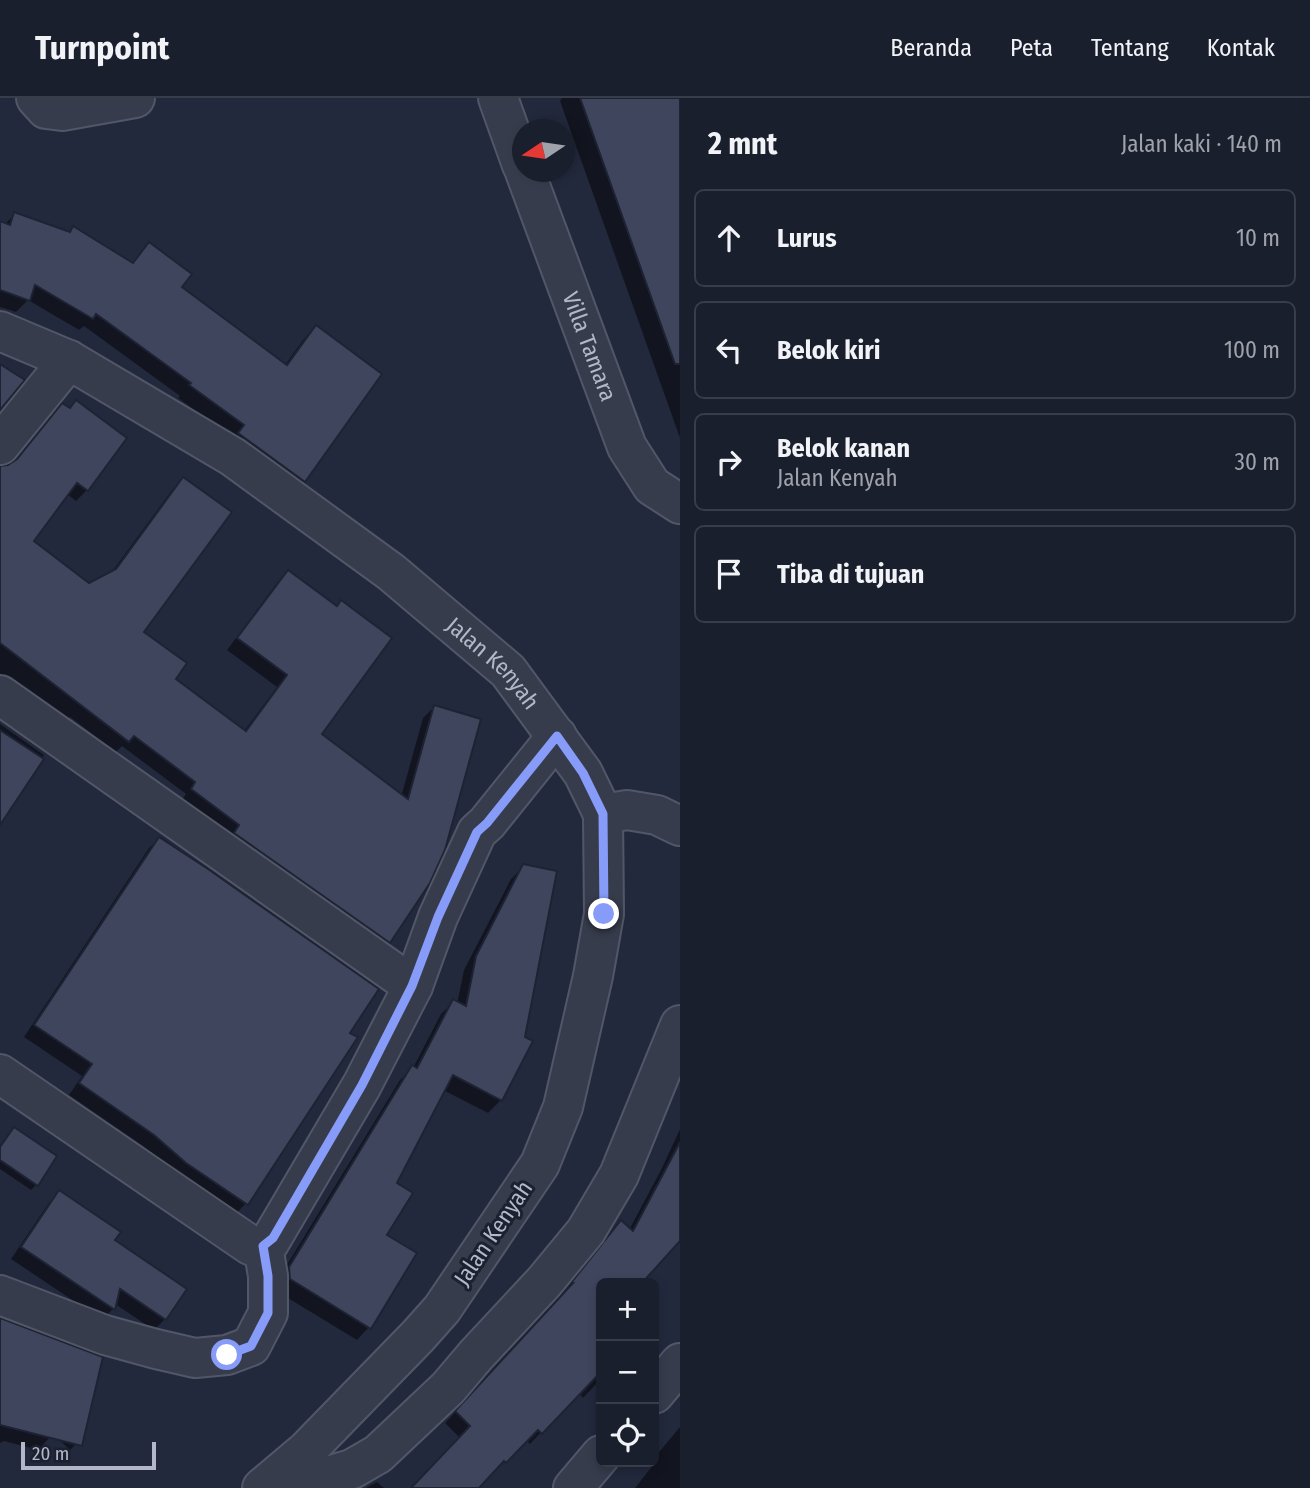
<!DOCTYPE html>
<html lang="id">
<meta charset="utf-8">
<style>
:root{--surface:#1a1f2e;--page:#232736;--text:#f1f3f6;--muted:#9fa2aa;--line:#383d4a}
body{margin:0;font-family:"Fira Sans Condensed",sans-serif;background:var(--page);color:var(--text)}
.controls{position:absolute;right:21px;bottom:21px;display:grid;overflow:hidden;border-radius:10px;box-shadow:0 4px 10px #0003}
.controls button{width:63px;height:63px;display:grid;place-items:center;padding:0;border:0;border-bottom:2px solid var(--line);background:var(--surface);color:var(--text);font:35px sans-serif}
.compass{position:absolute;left:512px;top:21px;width:63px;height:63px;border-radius:50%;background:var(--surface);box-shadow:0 4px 10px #0003;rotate:257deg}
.scale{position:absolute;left:21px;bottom:18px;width:135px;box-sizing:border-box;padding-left:7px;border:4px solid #b3b7c8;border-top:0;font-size:19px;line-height:24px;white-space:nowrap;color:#b3b7c8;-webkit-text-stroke:5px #1c2132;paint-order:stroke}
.stop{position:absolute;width:21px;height:21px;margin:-16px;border:5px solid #879bf9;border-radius:50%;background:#fff}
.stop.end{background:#879bf9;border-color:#fff;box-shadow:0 2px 7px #0008}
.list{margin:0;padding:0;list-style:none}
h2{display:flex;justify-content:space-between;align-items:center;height:91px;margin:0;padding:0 28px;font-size:30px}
h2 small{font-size:23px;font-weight:400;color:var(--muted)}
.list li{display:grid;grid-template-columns:46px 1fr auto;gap:21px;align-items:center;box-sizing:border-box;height:98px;margin:0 14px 14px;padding:0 14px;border:2px solid var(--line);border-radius:10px}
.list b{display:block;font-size:26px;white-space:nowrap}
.list p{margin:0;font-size:23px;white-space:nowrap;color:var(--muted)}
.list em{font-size:23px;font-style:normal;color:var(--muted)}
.icon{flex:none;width:38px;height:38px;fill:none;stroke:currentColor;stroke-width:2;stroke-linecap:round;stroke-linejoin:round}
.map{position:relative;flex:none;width:680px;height:1390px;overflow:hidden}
header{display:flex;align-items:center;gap:42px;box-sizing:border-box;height:98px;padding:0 35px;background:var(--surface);border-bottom:2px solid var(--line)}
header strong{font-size:33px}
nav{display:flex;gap:38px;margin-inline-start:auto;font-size:24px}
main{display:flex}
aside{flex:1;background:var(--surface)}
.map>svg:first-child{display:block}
</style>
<header>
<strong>Turnpoint</strong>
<nav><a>Beranda</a><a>Peta</a><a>Tentang</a><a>Kontak</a></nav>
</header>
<main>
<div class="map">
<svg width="680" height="1390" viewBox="0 0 680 1390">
<rect width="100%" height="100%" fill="#23293d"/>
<g fill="#0007">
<polygon points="562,0 680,0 680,340 560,3"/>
<polygon points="15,116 69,135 73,131 132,166 150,146 180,190 285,267 303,242 316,229 380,276 303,383 291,395 233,340 178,300 180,298 84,228 79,232 28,202 16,214 0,209 0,135 2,129"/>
<polygon points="51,319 87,392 76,403 67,396 32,444 89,487 111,475 172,392 183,381 142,534 173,581 244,633 277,589 227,552 277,485 288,474 319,637 401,699 423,620 434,609 389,844 378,855 175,712 186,696 122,648 116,654 70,619 59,630 0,589 0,370 12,366"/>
<polygon points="0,626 44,657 0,724"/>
<polygon points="161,739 377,892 348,936 246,1105 235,1117 174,1075 143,1048 69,997 82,978 24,939 149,750"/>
<polygon points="524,768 501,1002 488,1015 443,992 395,1086 384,1137 369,1229 357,1242 278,1194 277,1183 400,982 413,970 441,916 453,904 457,906 464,872 511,781"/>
<polygon points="14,1031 37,1086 31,1092 0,1071 0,1049"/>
<polygon points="680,1031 680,1140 640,1185 601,1185 601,1281 583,1300 579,1295 530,1346 526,1342 476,1390 413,1390 460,1340 445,1325 568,1193 566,1192 610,1136 621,1125 629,1132 661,1072"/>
<polygon points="59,1094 113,1143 165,1221 154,1232 115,1206 113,1211 102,1222 11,1161 48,1106"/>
<polygon points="0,1222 82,1340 70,1352 53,1336 38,1352 4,1343 0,1345"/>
<polygon points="680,1329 680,1390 635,1390 657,1362 654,1360"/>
<polygon points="377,1384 384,1390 366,1390"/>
</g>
<g fill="#3f455d" stroke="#1e2334" stroke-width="2">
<polygon points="580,0 680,0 680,266 675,266"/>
<polygon points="14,114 70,134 73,128 133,165 149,144 192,176 182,189 287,267 316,227 382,276 305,384 238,335 244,327 189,287 191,285 96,216 93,221 35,187 30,203 0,192 0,123 10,127"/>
<polygon points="0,266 25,282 0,312"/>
<polygon points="76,302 127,340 88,393 77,385 34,443 89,485 116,471 183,379 232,414 144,534 187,565 176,581 246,633 287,577 237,540 288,472 337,508 341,502 392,540 322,636 408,701 434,607 481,621 445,752 430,785 390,845 234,735 239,727 191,691 195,684 134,638 129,644 0,545 0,368 8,367 17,361 62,305 70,310"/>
<polygon points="0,632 44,661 0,727"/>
<polygon points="159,739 208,771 379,891 350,935 358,939 248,1107 186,1065 154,1037 79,985 92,966 34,927"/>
<polygon points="523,766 557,773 525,939 533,943 502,1003 453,977 397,1085 413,1095 387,1137 417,1155 371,1231 290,1181 289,1169 412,967 417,970 453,901 466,908 476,858"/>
<polygon points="14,1029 57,1058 38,1088 0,1062 0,1049"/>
<polygon points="680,1044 680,1143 642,1185 601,1185 601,1274 542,1336 538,1332 506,1365 504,1363 479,1390 411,1390 470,1328 455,1313 573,1185 571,1185 621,1122 633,1133"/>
<polygon points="59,1092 121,1134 115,1142 187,1191 166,1222 120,1191 115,1212 21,1149"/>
<polygon points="0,1220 103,1259 82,1348 0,1327"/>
</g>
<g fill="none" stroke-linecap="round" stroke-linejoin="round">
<defs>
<g id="minor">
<polyline points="36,0 46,11 62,13 135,0"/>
<polyline points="498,0 522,67"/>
<path id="s1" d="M525 74 627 349 652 388 680 406"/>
<path id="s2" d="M0 233 69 262 233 359 391 474 508 573 583 675 603 716 604 816 593 878 563 1009 540 1066 442 1211 418 1238 307 1352 262 1390"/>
<polyline points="0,347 69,262"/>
<polyline points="0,597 413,888"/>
<polyline points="603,716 627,712 657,717 680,728"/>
<polyline points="0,976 250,1147 255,1149 269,1145 362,987 413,888 438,819 477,734 487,725 557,638"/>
<polyline points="0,1197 105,1237 156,1251 195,1260 227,1257 251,1248 268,1215 268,1178 263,1148"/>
<polyline points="654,1296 680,1265"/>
<polyline points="286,1390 352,1371 378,1356 448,1290 476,1257 544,1184 586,1133 619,1077 680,927"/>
<polyline points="573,1390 601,1357"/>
</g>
</defs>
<use href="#minor" stroke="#525768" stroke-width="42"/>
<use href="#minor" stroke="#373c4d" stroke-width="38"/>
</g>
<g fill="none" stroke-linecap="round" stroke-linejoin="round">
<polyline stroke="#879bf9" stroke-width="9" points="227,1257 251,1248 268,1215 268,1178 263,1148 273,1140 362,987 412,888 438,819 477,734 487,725 557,638 583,675 603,716 604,816"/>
</g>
<g text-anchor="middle" stroke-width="6" stroke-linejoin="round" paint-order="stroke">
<g font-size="23" fill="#b3b7c8" stroke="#1c2132">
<text dy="8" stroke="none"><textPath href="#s1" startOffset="186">Villa Tamara</textPath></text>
<text dy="8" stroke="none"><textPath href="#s2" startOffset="598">Jalan Kenyah</textPath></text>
<text transform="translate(493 1135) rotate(-56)" y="8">Jalan Kenyah</text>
</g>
</g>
</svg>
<div class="controls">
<button>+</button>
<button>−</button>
<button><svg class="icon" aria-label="locate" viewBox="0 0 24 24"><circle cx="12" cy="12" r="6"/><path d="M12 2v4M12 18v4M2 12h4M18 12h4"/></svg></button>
</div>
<svg class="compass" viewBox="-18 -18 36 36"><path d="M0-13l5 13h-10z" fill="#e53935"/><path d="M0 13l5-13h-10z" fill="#9fa2aa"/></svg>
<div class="scale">20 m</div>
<div class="stop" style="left:227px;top:1257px"></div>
<div class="stop end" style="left:604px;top:816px"></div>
</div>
<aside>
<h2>2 mnt<small>Jalan kaki · 140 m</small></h2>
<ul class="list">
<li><svg class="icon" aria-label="ahead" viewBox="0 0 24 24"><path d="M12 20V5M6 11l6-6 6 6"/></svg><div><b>Lurus</b></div><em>10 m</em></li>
<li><svg class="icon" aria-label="left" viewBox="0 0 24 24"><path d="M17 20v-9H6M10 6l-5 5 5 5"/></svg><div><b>Belok kiri</b></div><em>100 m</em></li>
<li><svg class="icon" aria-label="right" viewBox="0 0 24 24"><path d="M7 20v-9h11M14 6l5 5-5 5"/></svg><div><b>Belok kanan</b><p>Jalan Kenyah</p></div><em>30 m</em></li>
<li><svg class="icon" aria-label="arrive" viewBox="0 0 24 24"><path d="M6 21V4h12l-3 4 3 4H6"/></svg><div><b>Tiba di tujuan</b></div></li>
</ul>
</aside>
</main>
